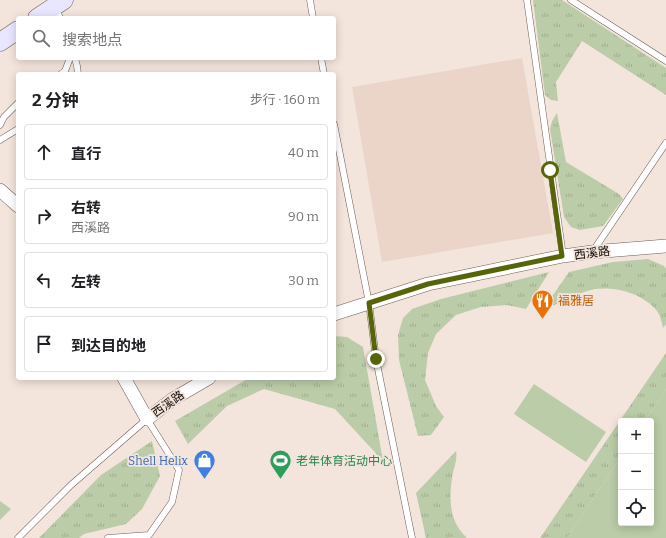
<!DOCTYPE html>
<html lang="zh">
<meta charset="utf-8">
<style>
:root{--surface:#fff;--page:#f6f6f6;--text:#202124;--muted:#757577;--line:#e0e0e0}
body{margin:0;font-family:Bitter,"Noto Sans SC",serif;background:var(--page);color:var(--text)}
.controls{position:absolute;right:12px;bottom:12px;display:grid;overflow:hidden;border-radius:4px;box-shadow:0 2px 10px #0003}
.controls button{width:36px;height:36px;display:grid;place-items:center;padding:0;border:0;border-bottom:1px solid var(--line);background:var(--surface);color:var(--text);font:20px sans-serif}
.stop{position:absolute;width:12px;height:12px;margin:-9px;border:3px solid #576408;border-radius:50%;background:#fff}
.stop.end{background:#576408;border-color:#fff;box-shadow:0 1px 4px #0008}
.list{margin:0;padding:0;list-style:none}
h2{display:flex;justify-content:space-between;align-items:center;height:52px;margin:0;padding:0 16px;font-size:17px}
h2 small{font-size:13px;font-weight:400;color:var(--muted)}
.list li{display:grid;grid-template-columns:26px 1fr auto;gap:12px;align-items:center;box-sizing:border-box;height:56px;margin:0 8px 8px;padding:0 8px;border:1px solid var(--line);border-radius:4px}
.list b{display:block;font-size:15px;white-space:nowrap}
.list p{margin:0;font-size:13px;white-space:nowrap;color:var(--muted)}
.list em{font-size:13px;font-style:normal;color:var(--muted)}
.icon{flex:none;width:22px;height:22px;fill:none;stroke:currentColor;stroke-width:2;stroke-linecap:round;stroke-linejoin:round}
.map{position:relative;flex:none;width:666px;height:538px;overflow:hidden}
.search{position:absolute;background:var(--surface);box-shadow:0 2px 10px #0003;left:16px;top:16px;width:320px;height:44px;display:flex;align-items:center;gap:10px;box-sizing:border-box;padding:0 14px;border-radius:4px;color:var(--muted);font-size:15px}
.panel{position:absolute;background:var(--surface);box-shadow:0 2px 10px #0003;left:16px;top:72px;width:320px;height:308px;border-radius:4px}
.map>svg:first-child{display:block}
</style>
<div class="map">
<svg width="666" height="538" viewBox="0 0 666 538">
<defs>
<pattern id="grass-tufts" width="24" height="20" patternUnits="userSpaceOnUse"><rect width="24" height="20" fill="#bbcca8"/><path d="M3 7l-1-3M5 7V3M7 7l1-3M15 17l-1-3M17 17v-4M19 17l1-3" fill="none" stroke="#a0ae8f"/></pattern>
</defs>
<rect width="100%" height="100%" fill="#f4e5dc"/>
<polygon fill="#ead5c8" points="522,58 553,233 382,262 352,87"/>
<g fill="url(#grass-tufts)">
<polygon points="533,0 562,0 666,68 666,95 582,41 556,82 558,101 551,100 545,95"/>
<polygon points="557,113 566,162 619,194 623,199 603,226 580,230 571,227 564,217 550,129 552,121"/>
<path d="M648 259 664 266 666 269V324L663 328C662 323 660 315 657 311 642 292 609 284 587 291 572 296 559 305 544 308L569 272 613 262Z"/>
<polygon points="549,272 526,309 507,305 481,307 456,315 436,334 428,353 425,380 436,406 444,417 431,435 418,436 399,360 398,335 403,318 412,309 441,299"/>
<polygon points="334,336 347,337 363,347 383,461 335,409 264,389 227,406 188,444 175,421 249,378 334,378"/>
<polygon points="666,353 666,389 645,421 621,421 621,457 567,538 540,538"/>
<polygon points="152,441 160,476 142,509 126,524 84,534 79,538 39,538 101,475"/>
<path d="M456 451C458 460 453 469 452 478 449 501 449 521 467 538H426L416 493Z"/>
</g>
<g fill="#bbcca8">
<polygon points="534,384 606,432 586,462 514,414"/>
<polygon points="666,389 666,538 567,538 621,457 621,523 651,523 651,421 645,421"/>
<polygon points="0,501 11,509 0,520"/>
</g>
<g fill="none" stroke-linecap="round" stroke-linejoin="round">
<defs>
<g id="service">
<polyline points="310,0 313,18"/>
<polyline points="527,0 563,256"/>
<polyline points="571,0 666,61"/>
<polyline points="55,7 60,18"/>
<polyline points="75,58 77,66 78,74"/>
<polyline points="321,58 324,74"/>
<polyline points="61,74 65,71 70,58"/>
<polyline points="334,124 369,303 376,359 412,538"/>
<polyline points="0,125 4,117 18,103"/>
<polyline points="0,140 18,129"/>
<polyline points="593,251 666,143"/>
<polyline points="18,538 71,485 147,419 179,470 172,502 149,535 108,538"/>
</g>
<g id="minor">
<polyline points="0,190 18,206"/>
<polyline points="334,314 428,284 563,256 592,252 666,246"/>
<polyline points="124,378 147,419 173,399 209,378"/>
</g>
<g id="secondary">
<polyline points="37,18 64,0"/>
<polyline points="0,42 18,30"/>
</g>
</defs>
<use href="#service" stroke="#6b5e56" stroke-width="7"/>
<use href="#minor" stroke="#6b5e56" stroke-width="14"/>
<use href="#secondary" stroke="#6b5e56" stroke-width="19"/>
<use href="#service" stroke="#fff" stroke-width="6"/>
<use href="#minor" stroke="#fff" stroke-width="13"/>
<use href="#secondary" stroke="#e8e7ff" stroke-width="18"/>
</g>
<g fill="none" stroke-linecap="round" stroke-linejoin="round">
<polyline stroke="#576408" stroke-width="5" points="376,359 369,303 428,284 562,256 550,170"/>
</g>
<defs>
<symbol id="restaurant-pin" viewBox="-11 -11 22 30"><path d="M0 17L-7.5 6A9.5 9.5 0 1 1 7.5 6Z" fill="#e8710a" stroke="#f4e5dc"/><path d="M-5-6h1v4h1v-4h1v4h1v-4h1v5L-1.5 .5V6h-2V.5L-5-1ZM5-6V6H3V1.5H1.5Q1.5-4 5-6Z" fill="#fff"/></symbol>
<symbol id="shop-pin" viewBox="-11 -11 22 30"><path d="M0 17L-7.5 6A9.5 9.5 0 1 1 7.5 6Z" fill="#3f7fe0" stroke="#f4e5dc"/><path d="M-5-2.5h2.3a2.7 3.5 0 0 1 5.4 0H5L5.5 6h-11ZM-1.5-2.5h3a1.5 2.3 0 0 0-3 0Z" fill="#fff"/></symbol>
<symbol id="stadium-pin" viewBox="-11 -11 22 30"><path d="M0 17L-7.5 6A9.5 9.5 0 1 1 7.5 6Z" fill="#2e9e5b" stroke="#f4e5dc"/><path d="M0-5a6.5 5 0 1 0 0 10a6.5 5 0 1 0 0-10ZM-3.5-1.8h7v3.6h-7Z" fill="#fff"/></symbol>
</defs>
<g fill-rule="evenodd">
<use href="#restaurant-pin" x="530" y="288" width="25" height="34"/>
<use href="#shop-pin" x="192" y="448" width="25" height="34"/>
<use href="#stadium-pin" x="268" y="448" width="25" height="34"/>
</g>
<g text-anchor="middle" stroke-width="3.5" stroke-linejoin="round" paint-order="stroke">
<g font-size="12" fill="#110c09" stroke="#f4e5dc">
<text transform="translate(592 253) rotate(-7)" y="4">西溪路</text>
<text transform="translate(168 404) rotate(-35)" y="4">西溪路</text>
</g>
<g font-size="12" fill="#c56008" stroke="#f4e5dc" text-anchor="start">
<text x="558" y="305">福雅居</text>
</g>
<g font-size="12" fill="#366cbe" stroke="#f4e5dc" text-anchor="end">
<text x="188" y="465">Shell Helix</text>
</g>
<g font-size="12" fill="#27864d" stroke="#f4e5dc" text-anchor="start">
<text x="296" y="465">老年体育活动中心</text>
</g>
</g>
</svg>
<div class="controls">
<button>+</button>
<button>−</button>
<button><svg class="icon" aria-label="locate" viewBox="0 0 24 24"><circle cx="12" cy="12" r="6"/><path d="M12 2v4M12 18v4M2 12h4M18 12h4"/></svg></button>
</div>
<div class="stop" style="left:550px;top:170px"></div>
<div class="stop end" style="left:376px;top:359px"></div>
<div class="search"><svg class="icon" aria-label="search" viewBox="0 0 24 24"><circle cx="10" cy="10" r="6"/><path d="M15 15l6 6"/></svg>搜索地点</div>
<section class="panel">
<h2>2 分钟<small>步行 · 160 m</small></h2>
<ul class="list">
<li><svg class="icon" aria-label="ahead" viewBox="0 0 24 24"><path d="M12 20V5M6 11l6-6 6 6"/></svg><div><b>直行</b></div><em>40 m</em></li>
<li><svg class="icon" aria-label="right" viewBox="0 0 24 24"><path d="M7 20v-9h11M14 6l5 5-5 5"/></svg><div><b>右转</b><p>西溪路</p></div><em>90 m</em></li>
<li><svg class="icon" aria-label="left" viewBox="0 0 24 24"><path d="M17 20v-9H6M10 6l-5 5 5 5"/></svg><div><b>左转</b></div><em>30 m</em></li>
<li><svg class="icon" aria-label="arrive" viewBox="0 0 24 24"><path d="M6 21V4h12l-3 4 3 4H6"/></svg><div><b>到达目的地</b></div></li>
</ul>
</section>
</div>
